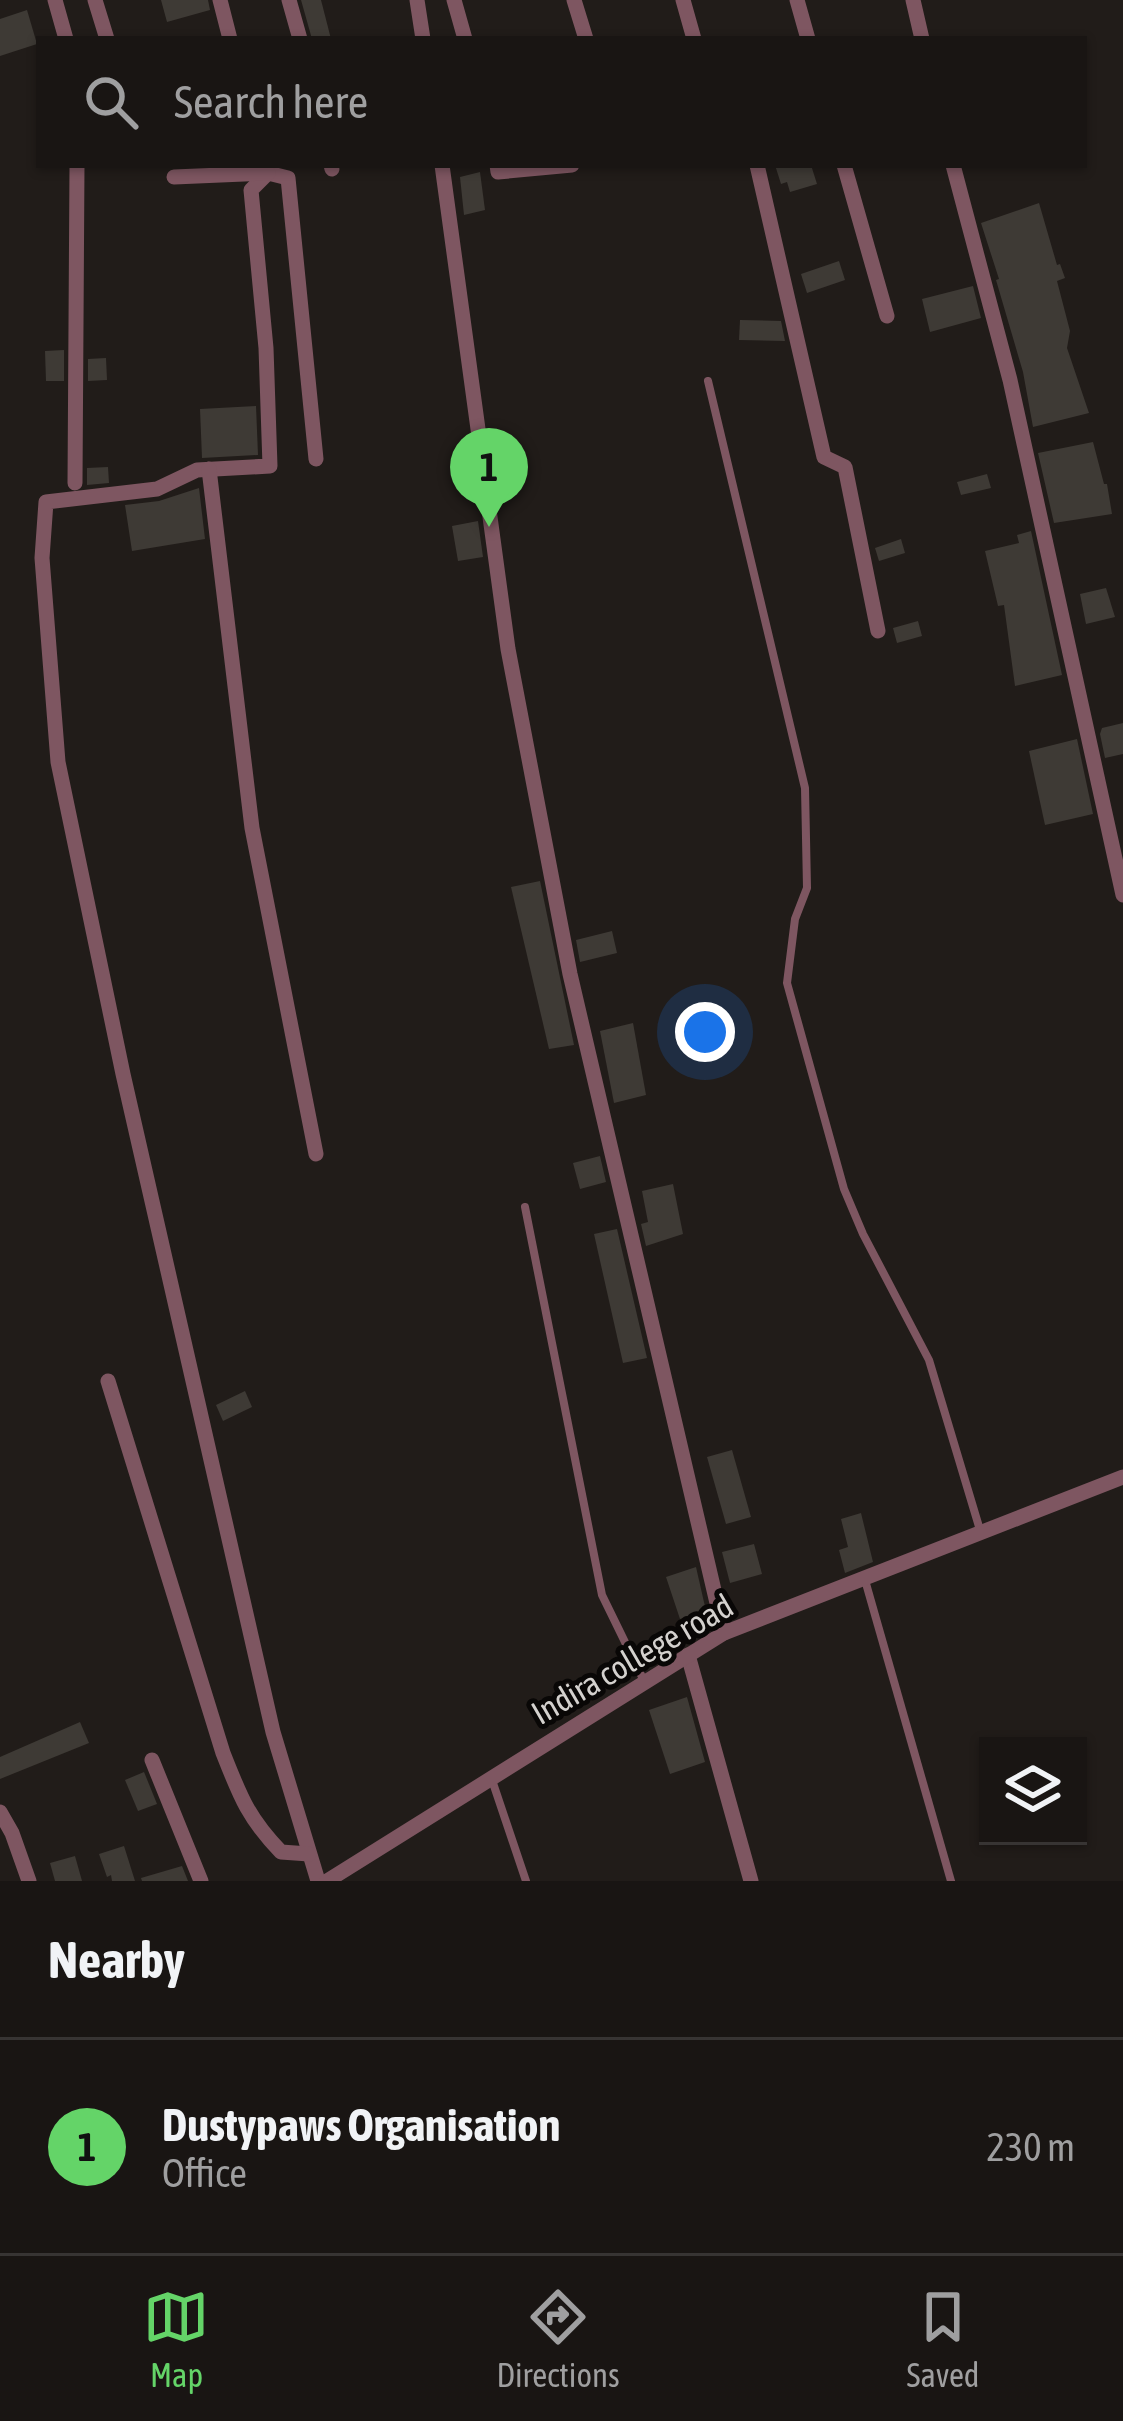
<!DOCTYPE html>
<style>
:root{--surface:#191513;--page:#262221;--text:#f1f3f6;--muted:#9f9fa0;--line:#373433;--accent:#64d468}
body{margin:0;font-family:"Asap Condensed",sans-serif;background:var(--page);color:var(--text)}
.controls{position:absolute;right:36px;bottom:36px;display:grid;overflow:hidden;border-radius:0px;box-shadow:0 3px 9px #0004}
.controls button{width:108px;height:108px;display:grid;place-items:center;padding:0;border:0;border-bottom:3px solid var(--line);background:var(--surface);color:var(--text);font:60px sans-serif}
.you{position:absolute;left:705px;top:1032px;width:42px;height:42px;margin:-30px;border:9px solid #fff;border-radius:50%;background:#1a73e8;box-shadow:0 0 0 18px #1a73e833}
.badge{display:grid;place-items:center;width:78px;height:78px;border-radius:50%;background:var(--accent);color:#111;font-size:39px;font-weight:700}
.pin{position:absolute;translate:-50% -99px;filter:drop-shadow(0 3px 6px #0008)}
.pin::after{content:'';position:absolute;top:63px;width:42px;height:36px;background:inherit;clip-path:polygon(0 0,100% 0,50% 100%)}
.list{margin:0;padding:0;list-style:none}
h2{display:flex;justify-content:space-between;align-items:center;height:156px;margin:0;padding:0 48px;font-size:51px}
h2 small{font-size:39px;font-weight:400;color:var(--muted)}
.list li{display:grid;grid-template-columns:78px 1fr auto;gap:36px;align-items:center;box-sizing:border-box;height:216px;padding:0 48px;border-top:3px solid var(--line)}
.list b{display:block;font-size:45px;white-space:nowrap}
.list p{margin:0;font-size:39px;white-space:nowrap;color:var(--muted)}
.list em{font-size:39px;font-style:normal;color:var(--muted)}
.icon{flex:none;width:66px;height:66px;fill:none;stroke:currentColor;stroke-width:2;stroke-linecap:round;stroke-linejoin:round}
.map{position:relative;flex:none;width:1123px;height:1881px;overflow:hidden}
.search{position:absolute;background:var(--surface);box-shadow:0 3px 9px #0004;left:36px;right:36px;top:36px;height:132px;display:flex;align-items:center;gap:30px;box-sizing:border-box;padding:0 42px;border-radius:0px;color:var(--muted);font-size:45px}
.sheet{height:372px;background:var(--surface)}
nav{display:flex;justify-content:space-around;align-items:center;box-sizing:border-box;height:168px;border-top:3px solid var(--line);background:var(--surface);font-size:33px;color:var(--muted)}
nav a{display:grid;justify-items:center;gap:6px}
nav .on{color:var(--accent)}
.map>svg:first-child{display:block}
</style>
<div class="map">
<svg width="1123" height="1881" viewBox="0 0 1123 1881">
<rect width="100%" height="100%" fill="#211c19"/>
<g fill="#3e3a35">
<polygon points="161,0 208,0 210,10 167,22"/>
<polygon points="301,0 321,0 331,39 312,39"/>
<polygon points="27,10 37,44 0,56 0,19"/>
<polygon points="775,165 811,165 817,184 790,192 787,182 781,184"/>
<polygon points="480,172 485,210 464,215 460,177"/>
<polygon points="1039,203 1057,265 1060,264 1065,278 1057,281 1070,331 1067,348 1089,413 1033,427 1023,372 996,280 999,279 981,223"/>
<polygon points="839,261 845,280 807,293 801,274"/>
<polygon points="973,286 981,318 930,332 922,299"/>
<polygon points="740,320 781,321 785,341 739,340"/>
<polygon points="64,350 64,381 46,381 45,351"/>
<polygon points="106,358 107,380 88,381 88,359"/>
<polygon points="256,406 258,455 202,458 200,409"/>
<polygon points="1093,442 1104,484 1107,484 1112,514 1054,523 1038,453"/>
<polygon points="108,467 109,483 87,485 87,468"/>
<polygon points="987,474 991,488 961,495 957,482"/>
<polygon points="199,488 205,539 132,551 125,505 159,501"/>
<polygon points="478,521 483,557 458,561 452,526"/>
<polygon points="1031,531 1062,675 1015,686 1004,605 998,606 985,551 1019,543 1017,535"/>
<polygon points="901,539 905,553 879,561 875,548"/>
<polygon points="1106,588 1115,617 1086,624 1080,594"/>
<polygon points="918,621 922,636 897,643 893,628"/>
<polygon points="1123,723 1123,754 1105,758 1100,734 1102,728"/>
<polygon points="1077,739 1093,814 1045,825 1029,751"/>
<polygon points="540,881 574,1045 549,1049 511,887"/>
<polygon points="612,931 617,953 580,962 576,940"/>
<polygon points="633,1023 646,1095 614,1103 600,1031"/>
<polygon points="600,1156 606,1182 580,1189 573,1163"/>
<polygon points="673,1184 683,1234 646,1246 641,1224 648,1222 642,1191"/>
<polygon points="617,1229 647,1358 623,1363 594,1234"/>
<polygon points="245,1391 252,1407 223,1421 216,1405"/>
<polygon points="732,1450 751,1517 726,1524 707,1457"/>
<polygon points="861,1513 873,1562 845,1573 839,1550 848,1547 841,1519"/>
<polygon points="754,1544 762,1574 730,1583 722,1552"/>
<polygon points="696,1567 706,1611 680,1619 666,1577"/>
<polygon points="687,1697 705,1762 670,1774 649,1710"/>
<polygon points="80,1722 89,1743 0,1779 0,1757"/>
<polygon points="144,1772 157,1804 138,1811 125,1780"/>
<polygon points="124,1846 135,1881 112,1881 111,1875 107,1877 99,1854"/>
<polygon points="75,1856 82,1881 55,1881 50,1863"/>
<polygon points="182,1866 188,1881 142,1881 141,1878"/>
</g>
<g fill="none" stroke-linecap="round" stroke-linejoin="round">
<g stroke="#7e5661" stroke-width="8">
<polyline points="708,381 805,788 807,888 795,919 787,983 844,1189 863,1234 929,1360 980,1530"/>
<polyline points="525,1207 602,1595 644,1681"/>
<polyline points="865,1580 951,1881"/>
<polyline points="492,1780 526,1881"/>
</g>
<g stroke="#7e5661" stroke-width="15">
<polyline points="55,0 66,39"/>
<polyline points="95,0 107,39"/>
<polyline points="220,0 230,39"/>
<polyline points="289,0 300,39"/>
<polyline points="417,0 423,39"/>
<polyline points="454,0 465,39"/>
<polyline points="574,0 586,39"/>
<polyline points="683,0 694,39"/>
<polyline points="797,0 808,39"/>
<polyline points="913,0 922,39"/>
<polyline points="331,165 332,169"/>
<polyline points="442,165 508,649 570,974 724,1633"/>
<polyline points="497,165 498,172 572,165"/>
<polyline points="757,165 824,457 845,467 878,631"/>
<polyline points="844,165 887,316"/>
<polyline points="953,165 1010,380 1123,895"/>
<polyline points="266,168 268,173 288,178 316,459"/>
<polyline points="268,173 251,190 266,348 270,466 197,470 157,489 46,502 42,558 58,762 123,1074 273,1732 318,1881"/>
<polyline points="174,177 268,173"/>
<polyline points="209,469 252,828 316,1154"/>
<polyline points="75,483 77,165"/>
<path d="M108 1381 223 1753C240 1796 248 1818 281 1852L309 1854"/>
<polyline points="688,1655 751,1881"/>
<polyline points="152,1760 201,1881"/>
<polyline points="0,1812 12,1833 29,1881"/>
<polyline points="327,1881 724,1633 1123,1477"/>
</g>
</g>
<g text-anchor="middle" stroke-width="10" stroke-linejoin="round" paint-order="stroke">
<g font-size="33" fill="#d4d1ce" stroke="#090706">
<text transform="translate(632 1659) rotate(-30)" y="12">Indira college road</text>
</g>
</g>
</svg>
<div class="controls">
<button><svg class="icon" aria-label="layers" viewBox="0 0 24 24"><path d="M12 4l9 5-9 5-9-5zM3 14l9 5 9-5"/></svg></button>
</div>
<div class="you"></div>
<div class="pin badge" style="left:489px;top:527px">1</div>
<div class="search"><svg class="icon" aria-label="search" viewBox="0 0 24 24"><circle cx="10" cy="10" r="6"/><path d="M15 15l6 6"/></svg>Search here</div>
</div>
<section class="sheet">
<h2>Nearby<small></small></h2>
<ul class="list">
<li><span class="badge">1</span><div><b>Dustypaws Organisation</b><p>Office</p></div><em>230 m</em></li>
</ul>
</section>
<nav>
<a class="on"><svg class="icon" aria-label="map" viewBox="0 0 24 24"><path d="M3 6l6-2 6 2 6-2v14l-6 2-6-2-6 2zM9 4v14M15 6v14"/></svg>Map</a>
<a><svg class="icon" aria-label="directions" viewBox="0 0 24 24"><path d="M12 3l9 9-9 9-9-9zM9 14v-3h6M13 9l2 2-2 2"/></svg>Directions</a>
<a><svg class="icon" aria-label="saved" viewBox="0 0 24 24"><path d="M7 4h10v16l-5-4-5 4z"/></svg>Saved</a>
</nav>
